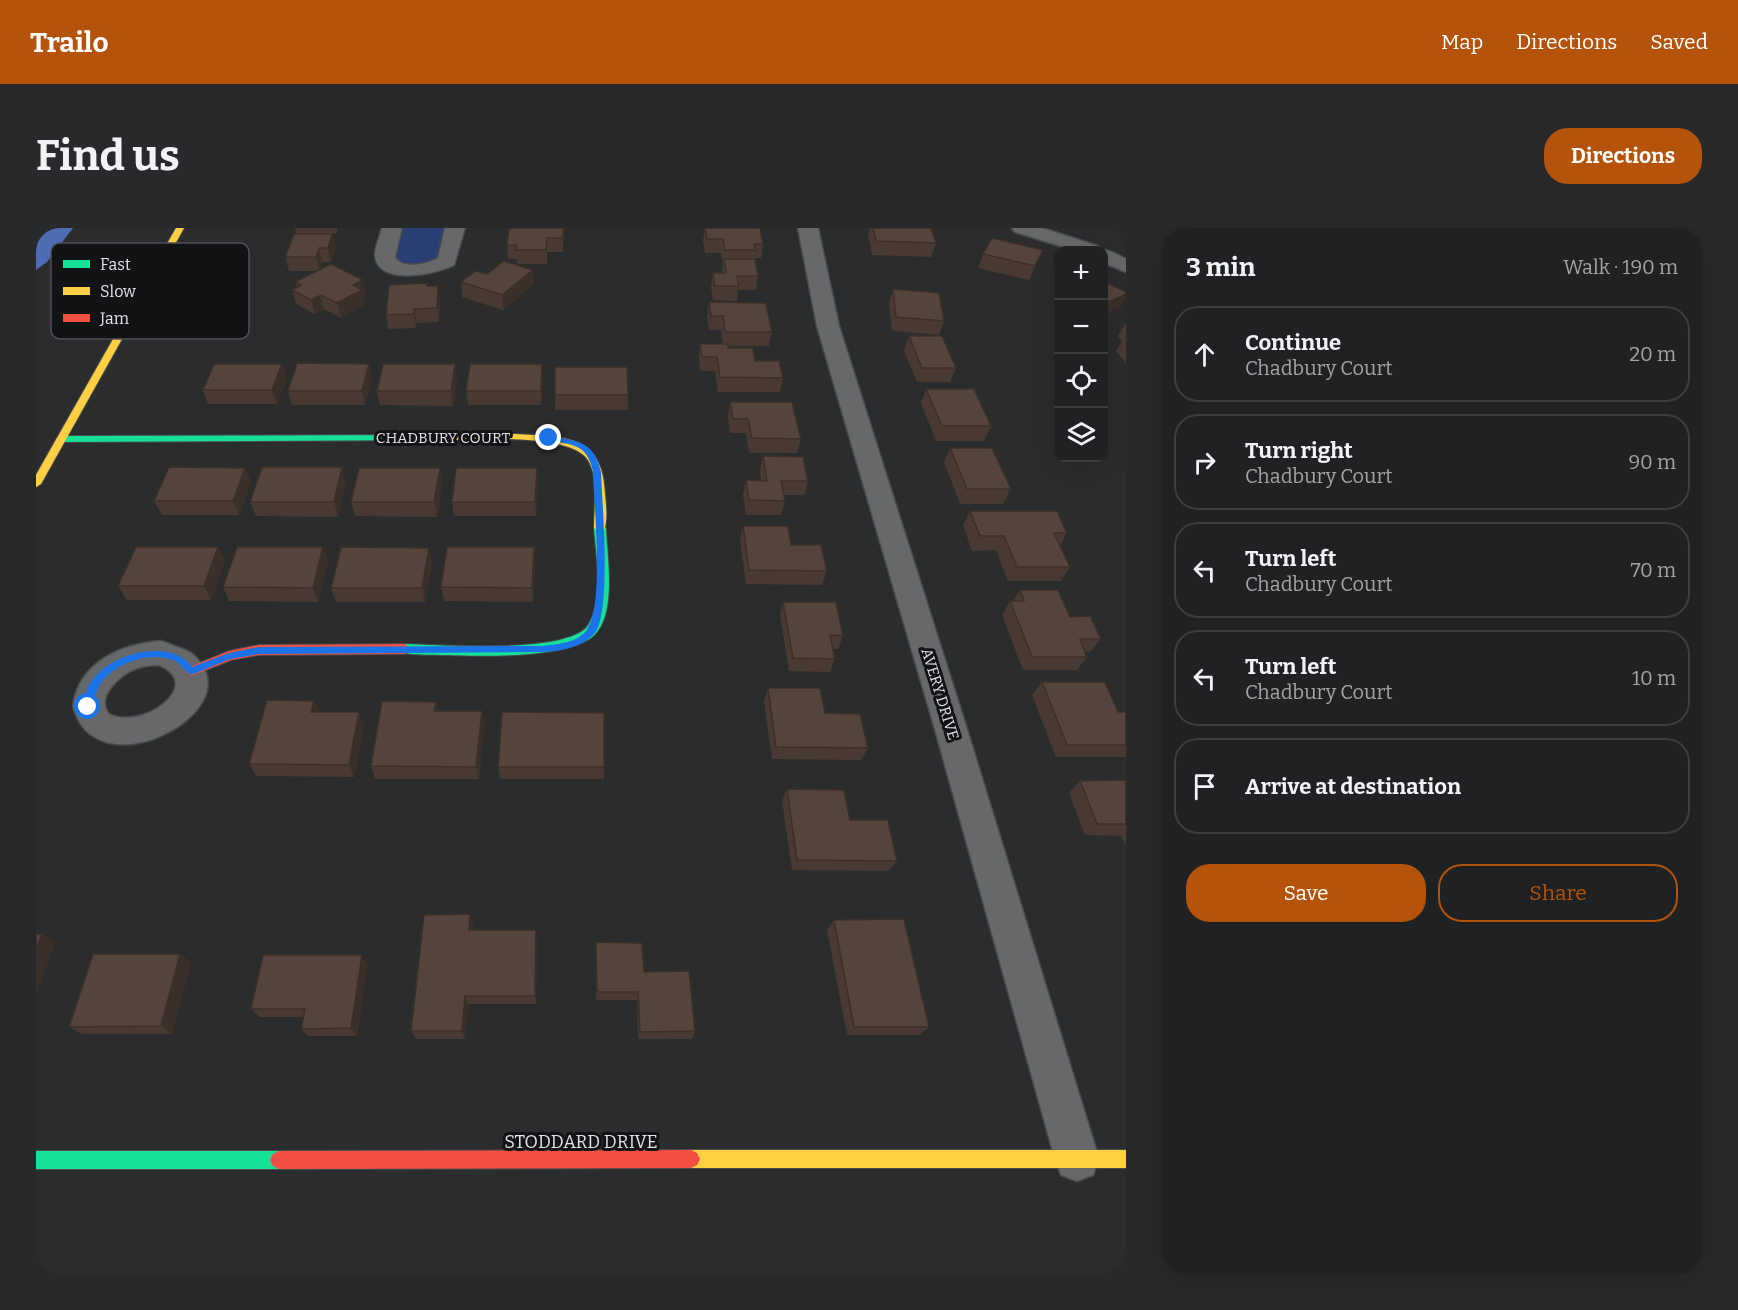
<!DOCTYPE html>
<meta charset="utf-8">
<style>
:root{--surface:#202122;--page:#28292a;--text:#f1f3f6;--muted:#a2a3a5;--line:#3d3e40;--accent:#b45309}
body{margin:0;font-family:Bitter,serif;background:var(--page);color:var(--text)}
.controls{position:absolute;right:18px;top:18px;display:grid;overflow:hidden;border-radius:12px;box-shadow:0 6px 24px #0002}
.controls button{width:54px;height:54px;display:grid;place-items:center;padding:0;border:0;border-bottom:2px solid var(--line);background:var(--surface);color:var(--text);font:30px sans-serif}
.stop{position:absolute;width:18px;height:18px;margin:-14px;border:4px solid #1a73e8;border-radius:50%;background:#fff}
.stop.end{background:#1a73e8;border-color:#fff;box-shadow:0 2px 6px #0008}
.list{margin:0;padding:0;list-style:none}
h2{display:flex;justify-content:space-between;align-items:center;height:78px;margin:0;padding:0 24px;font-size:26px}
h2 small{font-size:20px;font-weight:400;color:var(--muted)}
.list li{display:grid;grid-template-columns:39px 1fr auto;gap:18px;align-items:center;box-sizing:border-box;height:96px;margin:0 12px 12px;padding:0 12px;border:2px solid var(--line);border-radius:24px}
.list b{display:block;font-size:22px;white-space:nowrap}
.list p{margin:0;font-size:20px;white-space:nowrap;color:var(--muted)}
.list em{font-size:20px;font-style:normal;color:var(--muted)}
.actions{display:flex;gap:12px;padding:18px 24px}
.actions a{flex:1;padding:14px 0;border:2px solid var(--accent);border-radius:24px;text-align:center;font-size:21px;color:var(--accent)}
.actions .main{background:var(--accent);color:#fff}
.icon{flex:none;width:33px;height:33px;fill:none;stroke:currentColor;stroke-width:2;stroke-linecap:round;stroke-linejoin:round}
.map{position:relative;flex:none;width:1090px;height:1046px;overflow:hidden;border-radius:24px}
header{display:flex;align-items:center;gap:36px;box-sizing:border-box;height:84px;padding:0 30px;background:var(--accent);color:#fff}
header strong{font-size:28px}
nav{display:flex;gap:33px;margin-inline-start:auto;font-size:21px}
.intro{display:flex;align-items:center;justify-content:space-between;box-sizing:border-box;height:144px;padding:0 36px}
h1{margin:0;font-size:42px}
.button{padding:15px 27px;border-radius:24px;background:var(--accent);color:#fff;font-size:21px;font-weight:700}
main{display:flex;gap:36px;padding:0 36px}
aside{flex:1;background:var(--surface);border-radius:24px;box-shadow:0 6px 24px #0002}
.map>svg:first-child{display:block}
</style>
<header>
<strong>Trailo</strong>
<nav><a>Map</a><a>Directions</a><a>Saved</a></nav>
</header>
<div class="intro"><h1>Find us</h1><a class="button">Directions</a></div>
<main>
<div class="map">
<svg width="1090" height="1046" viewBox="0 0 1090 1046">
<rect width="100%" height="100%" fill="#2a2c2e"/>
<path fill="#293e73" d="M365 0H410L404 29C391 38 370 41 358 29Z"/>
<polygon fill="#4d6cb4" points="0,0 37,0 11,34 0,42"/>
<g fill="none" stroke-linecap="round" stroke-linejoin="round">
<defs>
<g id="street">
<path d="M346 0H366L359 29C367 42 390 36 402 30L409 0H429L418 37C401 46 341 59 339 27 339 18 344 9 346 0Z"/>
<polygon points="762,0 782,0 803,98 930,498 1063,931 1057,947 1041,953 1025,947 1019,931 898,498 781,98"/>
<polygon points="976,0 1006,0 1062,18 1065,22 1037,22 979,4"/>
<path d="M1066 22C1075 22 1082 27 1090 31V44L1068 35Z"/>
<path d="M125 413C135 417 146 420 155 425 160 428 164 434 167 439 199 491 58 561 37 478 43 434 85 416 125 413ZM123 437C170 457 106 503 73 486 59 469 84 447 99 441 106 438 115 437 123 437Z"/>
</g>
<g id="fast">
<polygon points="391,207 396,210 395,212 25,214 20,211 25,208"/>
<path d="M564 296 570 300C571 328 580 380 561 404 540 432 440 428 406 427 393 426 377 428 365 424L363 421 365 418 369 416C403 417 536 427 553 396 568 369 560 329 558 300Z"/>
<polygon points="0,923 243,923 249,926 252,932 249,938 243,941 0,941"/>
</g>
<g id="slow">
<polygon points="140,0 148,0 5,256 0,259 0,247"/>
<path d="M479 206C528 209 567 206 569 266 570 277 572 292 568 303L564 304 558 300C558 279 563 250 552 232 534 203 423 212 391 213L386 210 391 207Z"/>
<polygon points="655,922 1090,922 1090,940 655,940 649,937 646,931 649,925"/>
</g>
<g id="jam">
<polygon points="369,416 375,421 369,426 223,427 195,432 155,448 149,443 151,440 193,423 223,417"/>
<polygon points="655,922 661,925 664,931 661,937 655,940 243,941 237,938 234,932 237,926 243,923"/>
</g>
</defs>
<use href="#street" stroke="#484a4c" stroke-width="3"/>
<use href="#fast" stroke="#484a4c" stroke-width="2"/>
<use href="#slow" stroke="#484a4c" stroke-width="2"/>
<use href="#jam" stroke="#484a4c" stroke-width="2"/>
<use href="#street" fill="#666869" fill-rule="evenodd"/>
<use href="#fast" fill="#16e098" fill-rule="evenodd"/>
<use href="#slow" fill="#ffcf43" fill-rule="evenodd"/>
<use href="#jam" fill="#f24e42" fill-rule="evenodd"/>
</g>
<g fill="#483a33">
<polygon points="259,0 302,0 300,6 260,6"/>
<polygon points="528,0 527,24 511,24 511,36 481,36 481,31 472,31 471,17"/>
<polygon points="669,0 727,16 725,30 718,30 722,48 720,62 702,62 701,73 677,72 675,59 677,45 686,45 687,35 685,25 669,25 667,13"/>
<polygon points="834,0 895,0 900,15 895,29 836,27 832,7"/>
<polygon points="296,6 300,20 295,34 286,34 283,42 330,66 327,68 329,76 305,90 288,81 279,86 260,76 256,62 261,60 259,54 282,43 253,43 249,29"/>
<polygon points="1007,22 993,52 942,40 947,26"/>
<polygon points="497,42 498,56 467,82 426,69 425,54 451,46"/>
<polygon points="1023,56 1023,68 1018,66"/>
<polygon points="392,58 402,58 404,72 403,94 381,95 380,100 352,101 350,87"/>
<polygon points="857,61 908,93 903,107 856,103 853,75"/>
<polygon points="673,74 736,104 733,118 692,118 692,120 719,133 747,150 744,164 682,164 679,143 664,143 663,130 664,116 687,116 685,102 673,102 671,89"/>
<polygon points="1090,94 1090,135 1080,123 1086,113 1082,108"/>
<polygon points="873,108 920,140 914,154 881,154 868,123"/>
<polygon points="333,136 336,150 329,177 256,177 252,163"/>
<polygon points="251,150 241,176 172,176 167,162"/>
<polygon points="507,150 505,177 432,177 430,163"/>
<polygon points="421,151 417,178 344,177 341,163"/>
<polygon points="890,161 955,198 948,213 900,213 885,175"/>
<rect x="519" y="167" width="73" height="15"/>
<polygon points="694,174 765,211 761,225 713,225 710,205 694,205 692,188"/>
<polygon points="914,220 975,261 967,276 924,276 908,234"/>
<polygon points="727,228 772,253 768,267 748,267 749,273 745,287 710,287 707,267 710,252 725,253 724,243"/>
<polygon points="209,240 215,254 203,287 126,287 118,273"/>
<polygon points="404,240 406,254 401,289 319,288 315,274"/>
<polygon points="501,240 502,254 500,288 418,288 416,274"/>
<polygon points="310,254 302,289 220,288 214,274"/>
<polygon points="934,283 1031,305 1024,317 1034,339 1025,353 972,353 960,322 936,323 927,297"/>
<polygon points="707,298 755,317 791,343 786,357 710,356 704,312"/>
<polygon points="182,319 189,333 175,372 91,372 82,358"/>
<polygon points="287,319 292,333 282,374 193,373 187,359"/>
<polygon points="498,319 499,333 497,374 408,373 405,359"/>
<polygon points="396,334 389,374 300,374 295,360"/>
<polygon points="984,362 1034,389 1065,411 1054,424 1049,424 1051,429 1041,442 987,442 966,387 974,373 977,373"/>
<polygon points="747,374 807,408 802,421 797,421 799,431 794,444 753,443 744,387"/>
<polygon points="1006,454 1082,484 1090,484 1090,529 1020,529 996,467"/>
<polygon points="732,460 789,485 832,520 825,532 736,531 728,473"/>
<polygon points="278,473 283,484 328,497 318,549 220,548 213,536"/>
<polygon points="400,474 402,483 446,483 448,496 443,551 339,551 335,538"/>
<polygon points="462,539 568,539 568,551 464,551"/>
<polygon points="1090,552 1090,619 1085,608 1049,607 1033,565 1044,553"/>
<polygon points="751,561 814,592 861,633 853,643 756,642 746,573"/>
<polygon points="434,686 437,696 437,702 501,711 500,776 432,776 429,811 380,811 375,803"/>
<polygon points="798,692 893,799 883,807 811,807 791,702"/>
<polygon points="560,714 608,744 659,803 656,811 602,811 601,772 560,772"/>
<polygon points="144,726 155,735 136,806 46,806 33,799"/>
<polygon points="331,736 321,808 272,808 265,801 267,789 224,789 215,781"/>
</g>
<g fill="#3b3029">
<polygon points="296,6 300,20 295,34 292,20"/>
<polygon points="283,20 286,34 283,43 280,29"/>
<polygon points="497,42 498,56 467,82 466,67"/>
<polygon points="327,52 330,66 327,68 329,76 305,90 301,75 317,57"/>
<polygon points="402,58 404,72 403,94 401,80"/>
<polygon points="1090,66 1090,68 1084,79 1068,87 1068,81 1071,75"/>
<polygon points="285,67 288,81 279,86 275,72"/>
<polygon points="378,81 381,95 380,100 378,86"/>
<polygon points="246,136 251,150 241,176 236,162"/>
<polygon points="333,136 336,150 329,177 326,163"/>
<polygon points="419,136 421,151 417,178 415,163"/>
<polygon points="506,136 507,150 505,177 505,163"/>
<polygon points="306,239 310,254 302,289 298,274"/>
<polygon points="209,240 215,254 203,287 197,273"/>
<polygon points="404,240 406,254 401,289 398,274"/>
<polygon points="501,240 502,254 500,288 499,274"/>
<polygon points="182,319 189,333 175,372 168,358"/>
<polygon points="287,319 292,333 282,374 277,360"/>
<polygon points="498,319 499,333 497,374 496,360"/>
<polygon points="393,320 396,334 389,374 386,360"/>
<polygon points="278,473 283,485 275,484"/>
<polygon points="400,474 403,486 398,483"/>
<polygon points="446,483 448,496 443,551 440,539"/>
<polygon points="323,484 328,497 318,549 313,537"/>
<polygon points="434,686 437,696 436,711 433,702"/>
<polygon points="500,702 501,711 500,776 499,768"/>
<polygon points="6,706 19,715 0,768 0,721"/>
<polygon points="144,726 155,735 136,806 125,798"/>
<polygon points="326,727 331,736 321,808 315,800"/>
<polygon points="429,768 432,776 429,811 426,803"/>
</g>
<g fill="#54443b" stroke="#3b3029" stroke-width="1.5">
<polygon points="473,0 528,0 527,10 511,10 510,22 480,22 481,17 471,17"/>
<polygon points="669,0 724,0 727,16 718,16 719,22 689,22 687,11 671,11"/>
<polygon points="837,0 895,0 900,15 840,13"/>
<polygon points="258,6 296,6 292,20 283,20 280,29 249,29"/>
<polygon points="956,10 1007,22 999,38 947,26"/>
<polygon points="688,31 719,31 722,48 701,48 703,58 679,58 677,45 690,45"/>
<polygon points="468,33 497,42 466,67 425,54 440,43 451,46"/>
<polygon points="295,36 327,52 317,57 326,62 301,75 285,67 275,72 256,62 265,57 259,54"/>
<polygon points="1068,53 1090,64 1090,66 1071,75 1068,74"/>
<polygon points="391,55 391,58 402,58 401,80 378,81 378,86 350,87 353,57"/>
<polygon points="857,61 903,65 908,93 860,89"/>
<polygon points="673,74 730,75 736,104 689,104 687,88 675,88"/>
<polygon points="873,108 906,108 920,140 886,140"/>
<polygon points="664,116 692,116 692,120 717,120 719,133 743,133 747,150 684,149 681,129 666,129"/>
<polygon points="261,135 333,136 326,163 252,163"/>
<polygon points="178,136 246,136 236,162 167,162"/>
<polygon points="347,136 419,136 415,163 341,163"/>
<polygon points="434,136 506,136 505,163 430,163"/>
<polygon points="519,139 591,139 592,167 519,167"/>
<polygon points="890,161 938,161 955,198 906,198"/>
<polygon points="694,174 756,174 765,211 716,210 712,191 697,191"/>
<polygon points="914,220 956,220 975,261 931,261"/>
<polygon points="727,228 767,229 772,253 745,253 749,273 713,272 710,252 731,253"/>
<polygon points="133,239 209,240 197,273 118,273"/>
<polygon points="226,239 306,239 298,274 214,274"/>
<polygon points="323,240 404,240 398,274 315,274"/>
<polygon points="420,240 501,240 499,274 416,274"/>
<polygon points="934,283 1021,283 1031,305 1018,305 1034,339 981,339 968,308 944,308"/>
<polygon points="707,298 752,298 755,317 785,317 791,343 713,342"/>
<polygon points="100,319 182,319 168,358 82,358"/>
<polygon points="201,319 287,319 277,360 187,359"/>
<polygon points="305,319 393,320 386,360 295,360"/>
<polygon points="411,319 498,319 496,360 405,359"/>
<polygon points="984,362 1022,362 1034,389 1054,388 1065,411 1044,411 1051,429 996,429 974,373 988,373"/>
<polygon points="747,374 800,374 807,408 794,407 799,431 757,430"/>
<polygon points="1006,454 1069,454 1082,484 1090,484 1090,517 1031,517"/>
<polygon points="732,460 784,460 789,485 824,486 832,520 740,519"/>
<polygon points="231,472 278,473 275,484 323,484 313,537 213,536"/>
<polygon points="346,473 400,474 398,483 446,483 440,539 335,538"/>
<polygon points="466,484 568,485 568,539 462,539"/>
<polygon points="1090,552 1090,596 1061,596 1044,553"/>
<polygon points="751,561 808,562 814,592 852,592 861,633 761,632"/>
<polygon points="434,686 433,702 500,702 499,768 429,768 426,803 375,803 388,687"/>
<polygon points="868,691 893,799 818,799 798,692"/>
<polygon points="0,706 6,706 0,721"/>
<polygon points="560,714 606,715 608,744 653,743 659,803 604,804 602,764 561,764"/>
<polygon points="57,726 144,726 125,798 33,799"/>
<polygon points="227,727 326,727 315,800 265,801 269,781 215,781"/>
</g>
<path fill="#1a73e8" d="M513 207C541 214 558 212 565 244 566 274 576 387 558 406 544 420 525 423 506 424L223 426 194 431 155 447C148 443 145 435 137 432 113 423 79 435 65 455 59 463 59 474 55 482H49C39 435 129 402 156 439L193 425 223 419 506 418C521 416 544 415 552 400 568 373 558 279 557 244 551 214 536 218 510 211Z"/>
<g text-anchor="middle" stroke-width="6" stroke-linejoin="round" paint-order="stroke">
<g font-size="15" fill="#e2e3e6" stroke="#121315">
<text x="407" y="215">CHADBURY COURT</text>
<text transform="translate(904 466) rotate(73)" y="5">AVERY DRIVE</text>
</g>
<g font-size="18" fill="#e2e3e6" stroke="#121315">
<text x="545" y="920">STODDARD DRIVE</text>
</g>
</g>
<rect x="15" y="15" width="198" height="96" rx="9" fill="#121315" stroke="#505154" stroke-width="1.5"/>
<rect x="27" y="32" width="27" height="8" fill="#16e098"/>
<rect x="27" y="59" width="27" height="8" fill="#ffcf43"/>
<rect x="27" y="86" width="27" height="8" fill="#f24e42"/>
<g font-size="16" fill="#e2e3e6">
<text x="64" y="42">Fast</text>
<text x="64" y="69">Slow</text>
<text x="64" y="96">Jam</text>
</g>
</svg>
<div class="controls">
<button>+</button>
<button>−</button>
<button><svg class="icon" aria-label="locate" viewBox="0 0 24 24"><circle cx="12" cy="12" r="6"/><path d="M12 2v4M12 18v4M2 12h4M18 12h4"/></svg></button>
<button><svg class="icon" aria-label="layers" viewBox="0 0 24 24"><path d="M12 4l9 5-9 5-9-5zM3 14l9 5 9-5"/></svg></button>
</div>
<div class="stop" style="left:52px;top:479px"></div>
<div class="stop end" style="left:513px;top:210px"></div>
</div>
<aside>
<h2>3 min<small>Walk · 190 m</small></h2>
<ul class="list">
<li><svg class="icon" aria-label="ahead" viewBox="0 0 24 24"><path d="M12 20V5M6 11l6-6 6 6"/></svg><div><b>Continue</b><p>Chadbury Court</p></div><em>20 m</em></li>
<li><svg class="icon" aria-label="right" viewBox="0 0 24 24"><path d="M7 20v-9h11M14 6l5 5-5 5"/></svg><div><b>Turn right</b><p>Chadbury Court</p></div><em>90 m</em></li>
<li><svg class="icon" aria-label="left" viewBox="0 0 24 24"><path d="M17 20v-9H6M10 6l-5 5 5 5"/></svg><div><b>Turn left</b><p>Chadbury Court</p></div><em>70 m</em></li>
<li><svg class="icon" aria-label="left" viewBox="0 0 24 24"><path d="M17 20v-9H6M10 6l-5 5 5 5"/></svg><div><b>Turn left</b><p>Chadbury Court</p></div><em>10 m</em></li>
<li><svg class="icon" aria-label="arrive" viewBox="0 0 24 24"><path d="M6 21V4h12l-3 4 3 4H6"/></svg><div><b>Arrive at destination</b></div></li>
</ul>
<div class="actions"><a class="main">Save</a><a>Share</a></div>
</aside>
</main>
